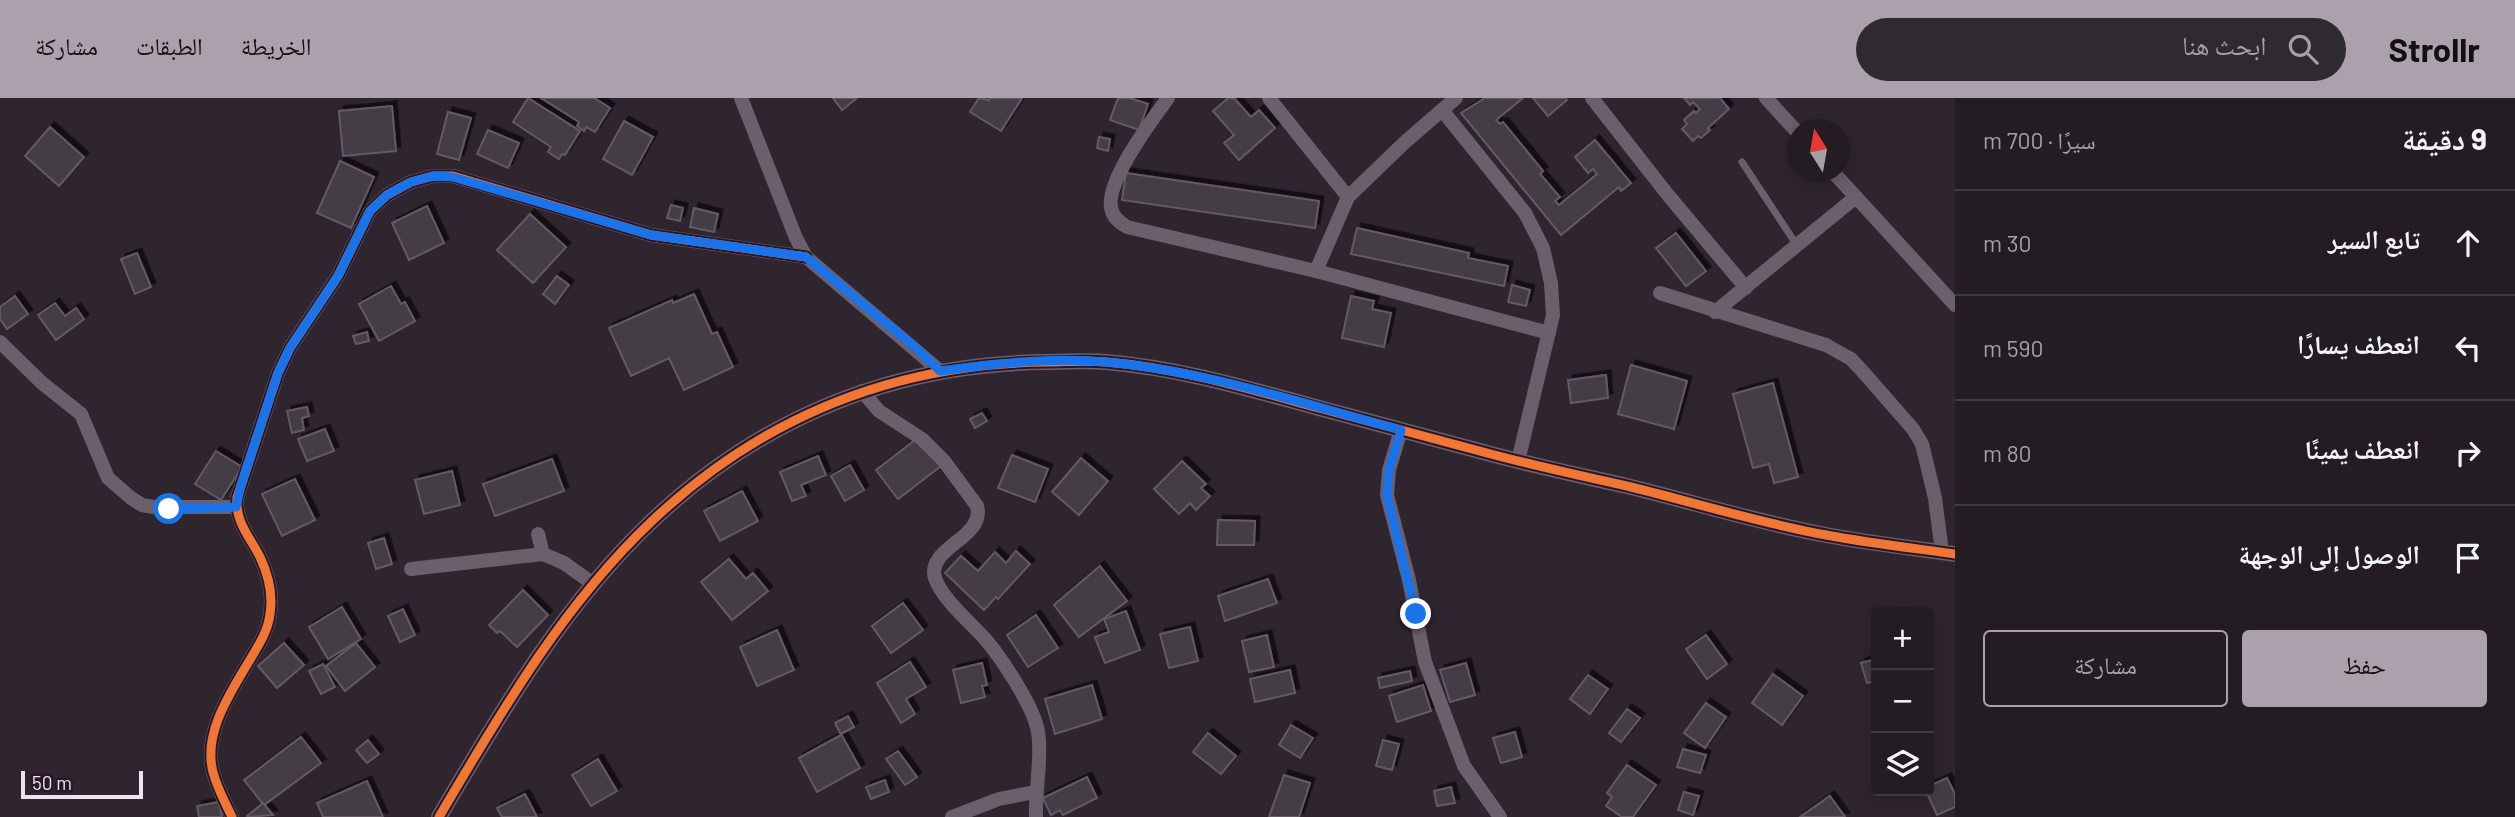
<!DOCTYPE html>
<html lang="ar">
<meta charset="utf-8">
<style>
:root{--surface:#231c23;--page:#2f2930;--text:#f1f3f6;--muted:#a3a1a6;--line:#403a41;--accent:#aca0ac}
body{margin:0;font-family:Barlow,"Noto Naskh Arabic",sans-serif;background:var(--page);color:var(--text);direction:rtl}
.controls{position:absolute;right:21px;bottom:21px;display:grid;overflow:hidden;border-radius:7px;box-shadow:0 4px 18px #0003}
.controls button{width:63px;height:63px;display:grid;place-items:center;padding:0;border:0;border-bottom:2px solid var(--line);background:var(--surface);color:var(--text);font:35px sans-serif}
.compass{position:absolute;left:1787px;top:21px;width:63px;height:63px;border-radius:50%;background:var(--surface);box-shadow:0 4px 18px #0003;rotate:349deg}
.scale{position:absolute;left:21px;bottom:18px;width:122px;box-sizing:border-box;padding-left:7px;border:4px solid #efe3ef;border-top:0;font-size:19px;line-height:24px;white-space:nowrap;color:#efe3ef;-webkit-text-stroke:5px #291729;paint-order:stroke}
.stop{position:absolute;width:21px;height:21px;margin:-16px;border:5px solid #1a73e8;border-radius:50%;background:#fff}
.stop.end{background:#1a73e8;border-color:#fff;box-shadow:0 2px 7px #0008}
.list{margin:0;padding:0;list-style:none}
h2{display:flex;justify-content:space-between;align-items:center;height:91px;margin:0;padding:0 28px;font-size:30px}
h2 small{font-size:23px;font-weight:400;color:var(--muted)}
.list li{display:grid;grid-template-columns:46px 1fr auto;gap:21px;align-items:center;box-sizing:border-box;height:105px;padding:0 28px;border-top:2px solid var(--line)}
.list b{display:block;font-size:26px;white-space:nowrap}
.list em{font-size:23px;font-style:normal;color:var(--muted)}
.actions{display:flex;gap:14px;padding:21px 28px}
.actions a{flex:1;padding:16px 0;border:2px solid var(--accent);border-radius:7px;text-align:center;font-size:24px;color:var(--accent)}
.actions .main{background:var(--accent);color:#111}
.icon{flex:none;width:38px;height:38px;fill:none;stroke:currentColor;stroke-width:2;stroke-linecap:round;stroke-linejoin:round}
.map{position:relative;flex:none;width:1955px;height:719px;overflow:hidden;direction:ltr}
header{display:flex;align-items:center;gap:42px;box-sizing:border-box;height:98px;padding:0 35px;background:var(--accent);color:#111}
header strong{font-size:33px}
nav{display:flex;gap:38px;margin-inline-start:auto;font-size:24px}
.search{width:490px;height:63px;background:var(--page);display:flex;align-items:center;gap:18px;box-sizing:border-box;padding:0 24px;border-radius:38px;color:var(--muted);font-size:26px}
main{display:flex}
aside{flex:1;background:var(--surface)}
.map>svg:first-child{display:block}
</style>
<header>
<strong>Strollr</strong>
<div class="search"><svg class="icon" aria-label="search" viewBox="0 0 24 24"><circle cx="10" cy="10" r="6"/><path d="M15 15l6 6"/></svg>ابحث هنا</div>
<nav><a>الخريطة</a><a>الطبقات</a><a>مشاركة</a></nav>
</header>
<main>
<aside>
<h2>9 دقيقة<small>سيرًا · 700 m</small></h2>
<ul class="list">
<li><svg class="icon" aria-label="ahead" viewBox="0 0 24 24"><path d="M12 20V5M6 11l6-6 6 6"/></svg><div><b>تابع السير</b></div><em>30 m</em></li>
<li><svg class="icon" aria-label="left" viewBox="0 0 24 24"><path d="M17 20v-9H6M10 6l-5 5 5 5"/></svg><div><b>انعطف يسارًا</b></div><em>590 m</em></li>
<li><svg class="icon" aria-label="right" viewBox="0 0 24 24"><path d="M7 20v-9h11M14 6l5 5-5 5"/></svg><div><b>انعطف يمينًا</b></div><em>80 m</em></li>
<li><svg class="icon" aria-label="arrive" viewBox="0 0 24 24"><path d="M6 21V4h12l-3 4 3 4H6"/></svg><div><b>الوصول إلى الوجهة</b></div></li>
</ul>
<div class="actions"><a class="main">حفظ</a><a>مشاركة</a></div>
</aside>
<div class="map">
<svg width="1955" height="719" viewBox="0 0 1955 719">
<defs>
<filter id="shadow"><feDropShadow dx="4.5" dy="-4.5" stdDeviation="0" flood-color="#0009"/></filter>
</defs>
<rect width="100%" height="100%" fill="#2f252f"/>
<g fill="#443c44" stroke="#635a63" stroke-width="2" filter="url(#shadow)">
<polygon points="528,0 580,33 565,57 562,56 559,61 548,54 551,49 513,24"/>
<polygon points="541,0 594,0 610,10 595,34 586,29 584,33 577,28 579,24"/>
<polygon points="833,0 857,0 842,12"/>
<polygon points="979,0 989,2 990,0 1022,0 1001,33 970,14"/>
<polygon points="1118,0 1130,0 1148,6 1139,32 1110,22"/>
<polygon points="1228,0 1234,0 1251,19 1259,12 1275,30 1239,62 1224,45 1234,37 1213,13"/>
<polygon points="1485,0 1523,0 1496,22 1500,26 1503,24 1543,73 1540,76 1560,99 1555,103 1559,107 1597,76 1593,71 1588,75 1575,59 1595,42 1631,85 1621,93 1619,89 1561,137 1461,15"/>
<polygon points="1533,0 1565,0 1567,2 1548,18"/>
<polygon points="1684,0 1720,0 1729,11 1708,30 1710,32 1701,40 1698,38 1693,43 1682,31 1687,26 1684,22 1694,13 1696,15 1700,11 1693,4 1690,7"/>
<polygon points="392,8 396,53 343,58 339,13"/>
<polygon points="448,14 471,20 459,62 437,56"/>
<polygon points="624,23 653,39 632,77 603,61"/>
<polygon points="50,29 84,59 59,88 25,58"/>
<polygon points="488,32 519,45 508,70 477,56"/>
<polygon points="1099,39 1110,41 1108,53 1097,50"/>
<polygon points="340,63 374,79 351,130 317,115"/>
<polygon points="1126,75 1319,103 1315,130 1122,102"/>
<polygon points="671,107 683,110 680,123 667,120"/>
<polygon points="427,108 444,145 409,162 392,125"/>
<polygon points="694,110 718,116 714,134 690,129"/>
<polygon points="530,116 566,149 533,185 497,152"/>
<polygon points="1357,130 1469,155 1468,160 1508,168 1504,188 1351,156"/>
<polygon points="1676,135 1706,173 1686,188 1656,150"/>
<polygon points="137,155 151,189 135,196 121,161"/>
<polygon points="557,178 569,187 555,206 543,196"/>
<polygon points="1512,187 1530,192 1526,208 1508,204"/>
<polygon points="391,188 401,206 405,204 415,223 379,243 359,206"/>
<polygon points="694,196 712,236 717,234 733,269 684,292 669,260 631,278 609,230 672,202 673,205"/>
<polygon points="15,198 28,216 7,231 0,221 0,209"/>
<polygon points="1351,198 1374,203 1372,211 1391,215 1384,249 1342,240"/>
<polygon points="55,205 65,218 76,210 84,221 56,242 38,217"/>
<polygon points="367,234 369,243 356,246 353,238"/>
<polygon points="1631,267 1687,283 1674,331 1618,316"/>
<polygon points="1606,277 1608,300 1571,305 1568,282"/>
<polygon points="1773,285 1798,379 1774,385 1769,366 1753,370 1733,296"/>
<polygon points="307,309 309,318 302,320 304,332 292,335 287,313"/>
<polygon points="982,315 987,323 975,330 970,321"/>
<polygon points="325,331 334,353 307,363 298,341"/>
<polygon points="919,339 941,368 898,401 876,372"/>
<polygon points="216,353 242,369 221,402 195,386"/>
<polygon points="1012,357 1048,371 1035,404 998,390"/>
<polygon points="818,358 826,377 801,387 806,398 792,403 780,374"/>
<polygon points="1081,360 1108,383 1079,417 1052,394"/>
<polygon points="552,361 564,393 495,418 483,386"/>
<polygon points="1182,363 1206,386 1201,390 1210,398 1196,412 1190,405 1179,416 1154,391"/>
<polygon points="850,367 864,392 845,403 831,378"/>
<polygon points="452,373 460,407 424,416 415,382"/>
<polygon points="295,381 315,422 282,438 262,396"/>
<polygon points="742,393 758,423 720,443 704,413"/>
<polygon points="1218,422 1255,423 1254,447 1217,447"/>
<polygon points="384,440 392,466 376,471 368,445"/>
<polygon points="1016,453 1030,466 998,501 996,499 984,512 945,475 961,458 978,473 995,454 1006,465"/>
<polygon points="729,461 746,481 753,475 768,493 732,522 701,484"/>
<polygon points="1100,468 1127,503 1079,539 1054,507"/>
<polygon points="1268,481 1277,505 1225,523 1218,498"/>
<polygon points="523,492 548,517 517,549 500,533 497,535 489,527"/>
<polygon points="903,505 923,532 891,555 872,528"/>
<polygon points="342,509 361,541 328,561 309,529"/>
<polygon points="403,511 415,537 400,544 388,518"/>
<polygon points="1126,513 1140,552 1105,565 1095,539 1109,534 1104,521"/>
<polygon points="1036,517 1058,550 1028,569 1007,537"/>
<polygon points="1190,529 1198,563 1169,570 1160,536"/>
<polygon points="777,532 794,572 757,588 740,549"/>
<polygon points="1267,537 1274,569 1249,574 1242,543"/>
<polygon points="1706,537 1727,566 1707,581 1686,551"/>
<polygon points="284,545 304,567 277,590 258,568"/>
<polygon points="356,545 375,569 345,593 326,568"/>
<polygon points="1876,561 1876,583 1867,585 1861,565"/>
<polygon points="910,564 926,589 906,601 915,616 901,625 877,585"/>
<polygon points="982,565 987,587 982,588 985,599 961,605 953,572"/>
<polygon points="1466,565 1475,597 1450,604 1440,572"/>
<polygon points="323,566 335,589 321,596 309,573"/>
<polygon points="1290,572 1295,595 1255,604 1250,581"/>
<polygon points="1410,573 1412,583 1380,590 1378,580"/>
<polygon points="1773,576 1803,598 1782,627 1752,605"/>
<polygon points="1588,577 1608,591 1590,616 1570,601"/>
<polygon points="1092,587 1102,621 1055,636 1045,601"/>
<polygon points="1423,587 1431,613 1397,624 1389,598"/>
<polygon points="1706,605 1726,619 1705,650 1684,635"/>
<polygon points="1627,611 1640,620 1621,644 1609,635"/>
<polygon points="848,618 854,629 841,636 860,670 817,694 799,660 841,637 835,625"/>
<polygon points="1291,627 1313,640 1300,660 1279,647"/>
<polygon points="1515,634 1522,659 1501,665 1493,640"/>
<polygon points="1208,635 1236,658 1221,676 1193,654"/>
<polygon points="301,639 321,665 264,707 244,682"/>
<polygon points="368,642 379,656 367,665 356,652"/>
<polygon points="1383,642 1399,646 1392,672 1376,668"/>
<polygon points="1683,651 1706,657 1700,675 1677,669"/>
<polygon points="898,653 917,679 905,687 886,661"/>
<polygon points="598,661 617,693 591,708 572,677"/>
<polygon points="1627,667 1656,687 1633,719 1622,719 1606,708 1612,699 1607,695"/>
<polygon points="1284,677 1310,685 1299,719 1269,719"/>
<polygon points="1087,679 1097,700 1063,717 1060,712 1051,717 1043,700"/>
<polygon points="1947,680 1955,696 1955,709 1937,717 1926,693 1929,693 1929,688"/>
<polygon points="885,682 889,694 871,701 866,689"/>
<polygon points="367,683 383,719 323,719 317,705"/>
<polygon points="1451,689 1455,705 1437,708 1434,693"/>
<polygon points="1684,694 1699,698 1693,717 1678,712"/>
<polygon points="525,696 537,719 502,719 497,710"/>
<polygon points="1830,698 1845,719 1800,719"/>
<polygon points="219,704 222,719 199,719 197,708"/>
<polygon points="263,705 273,717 248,719 247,718"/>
</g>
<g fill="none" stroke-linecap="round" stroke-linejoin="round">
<polyline stroke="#6b5f6b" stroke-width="7" points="1742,64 1796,146"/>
<g stroke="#6b5f6b" stroke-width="14">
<polyline points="741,0 796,140 806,159 940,273"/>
<path d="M1168 0C1152 22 1102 87 1112 113 1114 121 1121 125 1127 129L1316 173 1549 235"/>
<polyline points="1269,0 1348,99"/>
<polyline points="1592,0 1668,97 1746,190"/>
<polyline points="1766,0 1798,35"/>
<polyline points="1442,12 1525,115 1543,150 1551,185 1553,217 1518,363"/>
<polyline points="1833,74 1955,207"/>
<polyline points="1316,173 1348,99 1404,45 1456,0"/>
<polyline points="1660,195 1826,247 1851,261 1865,276 1913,331 1922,346 1935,400 1942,454"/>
<polyline points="1715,214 1856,99"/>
<polyline points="0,244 42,285 81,316 108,380 131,400 142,407 153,409 236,409"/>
<path d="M862 293 879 313 922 341 944 363 977 408C986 440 926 449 935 480 942 501 971 525 986 542 1002 561 1031 605 1037 629 1043 654 1035 692 1036 719"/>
<polyline points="1401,332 1389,372 1387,397 1409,482 1425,564 1464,668 1500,719"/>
<polyline points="538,436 543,456 564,465 592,485"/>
<polyline points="411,471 543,456"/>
<path d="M232 719C225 704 217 690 213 674 203 636 229 597 248 565 257 550 268 534 270 516 273 497 268 476 260 459 250 439 235 424 237 400L278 275 290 250 338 178 370 113 387 97 411 84 433 78H453L651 137 806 159"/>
<polyline points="952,719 999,701 1035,694"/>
</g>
<path stroke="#6b5f6b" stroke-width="16" d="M439 719C501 614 563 507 652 423 763 318 893 266 1045 264 1066 264 1086 262 1106 264 1179 270 1249 291 1319 310 1375 325 1431 340 1487 355 1535 368 1583 378 1631 389 1696 405 1760 425 1826 437 1869 445 1912 450 1955 456"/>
<defs>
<g id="cycleway">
<path d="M232 719C225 704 217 690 213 674 203 636 229 597 248 565 257 550 268 534 270 516 273 497 268 476 260 459 250 439 235 424 237 400L278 275 290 250 338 178 370 113 387 97 411 84 433 78H453L651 137 806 159"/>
<path d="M439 719C501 614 563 507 652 423 763 318 893 266 1045 264 1066 264 1086 262 1106 264 1179 270 1249 291 1319 310 1375 325 1431 340 1487 355 1535 368 1583 378 1631 389 1696 405 1760 425 1826 437 1869 445 1912 450 1955 456"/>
</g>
</defs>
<use href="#cycleway" stroke="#291729" stroke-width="13"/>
<use href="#cycleway" stroke="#f07635" stroke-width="9"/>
</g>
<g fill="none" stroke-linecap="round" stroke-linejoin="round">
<path stroke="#1a73e8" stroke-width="9" d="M169 411 236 409 241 387 278 275 290 250 338 178 370 113 387 97 411 84 433 78 453 79 651 137 806 159 916 250 940 273C993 266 1051 259 1105 264 1206 273 1304 306 1401 332L1389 372 1387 397 1416 516"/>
</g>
</svg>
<div class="controls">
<button>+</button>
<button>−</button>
<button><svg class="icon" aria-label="layers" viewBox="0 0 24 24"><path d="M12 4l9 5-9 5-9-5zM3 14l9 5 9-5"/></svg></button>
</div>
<svg class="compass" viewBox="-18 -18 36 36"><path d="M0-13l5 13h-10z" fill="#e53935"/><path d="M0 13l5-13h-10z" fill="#a3a1a6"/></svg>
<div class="scale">50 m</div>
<div class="stop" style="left:169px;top:411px"></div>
<div class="stop end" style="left:1416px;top:516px"></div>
</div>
</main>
